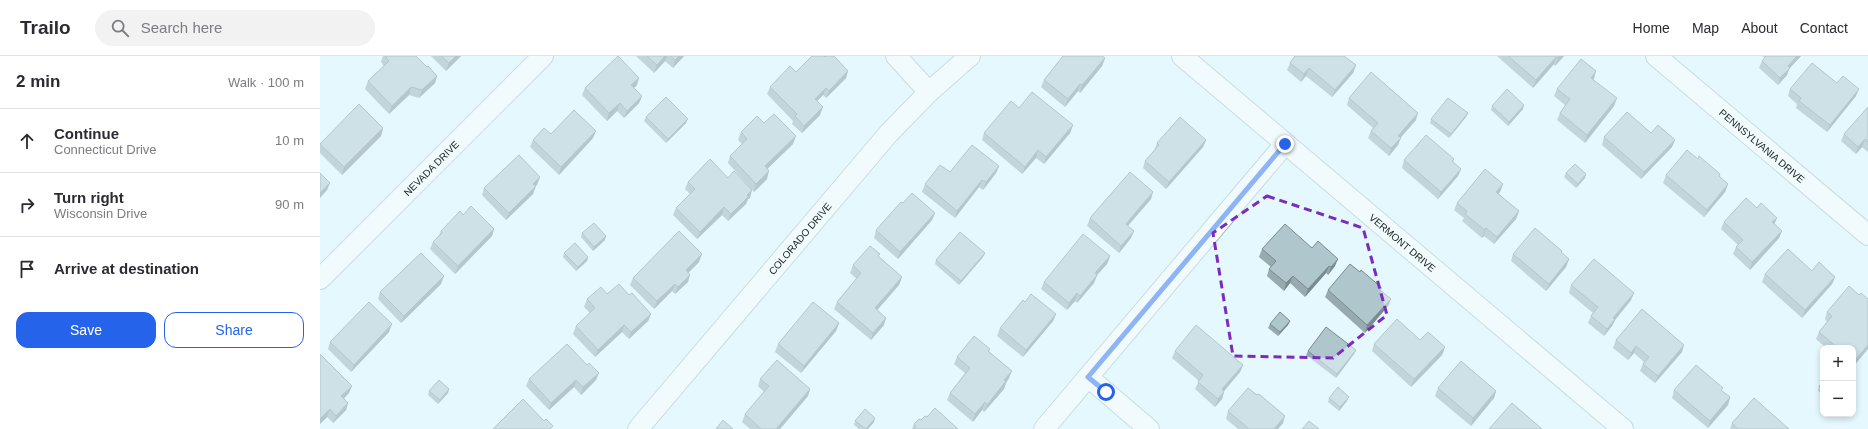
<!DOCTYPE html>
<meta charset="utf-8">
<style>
:root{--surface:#fff;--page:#f2f2f3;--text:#2b2b33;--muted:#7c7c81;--line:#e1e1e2;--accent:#2563eb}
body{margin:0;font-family:Helvetica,sans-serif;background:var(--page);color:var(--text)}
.controls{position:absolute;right:12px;bottom:12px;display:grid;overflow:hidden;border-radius:8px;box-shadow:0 2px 6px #0003}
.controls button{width:36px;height:36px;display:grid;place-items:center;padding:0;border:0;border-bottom:1px solid var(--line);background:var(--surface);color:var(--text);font:20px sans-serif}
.stop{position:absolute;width:12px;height:12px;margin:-9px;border:3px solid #2563eb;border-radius:50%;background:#fff}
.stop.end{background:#2563eb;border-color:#fff;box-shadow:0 1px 4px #0008}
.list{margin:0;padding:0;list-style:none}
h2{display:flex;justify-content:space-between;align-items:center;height:52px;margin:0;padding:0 16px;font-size:17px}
h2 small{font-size:13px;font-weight:400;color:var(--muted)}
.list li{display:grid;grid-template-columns:26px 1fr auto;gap:12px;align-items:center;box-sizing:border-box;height:64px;padding:0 16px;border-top:1px solid var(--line)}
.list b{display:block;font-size:15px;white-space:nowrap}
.list p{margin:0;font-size:13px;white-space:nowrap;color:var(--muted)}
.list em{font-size:13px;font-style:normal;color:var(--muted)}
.actions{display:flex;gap:8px;padding:12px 16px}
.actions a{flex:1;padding:9px 0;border:1px solid var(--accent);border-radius:12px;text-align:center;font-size:14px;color:var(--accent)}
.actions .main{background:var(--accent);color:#fff}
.icon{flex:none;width:22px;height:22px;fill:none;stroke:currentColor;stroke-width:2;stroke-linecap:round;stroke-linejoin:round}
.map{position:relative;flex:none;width:1548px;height:373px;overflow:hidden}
header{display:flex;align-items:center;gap:24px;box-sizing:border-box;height:56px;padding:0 20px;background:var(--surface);border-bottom:1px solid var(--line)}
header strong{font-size:19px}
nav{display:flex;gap:22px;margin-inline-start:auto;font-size:14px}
.search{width:280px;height:36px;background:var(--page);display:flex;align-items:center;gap:10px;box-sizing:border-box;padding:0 14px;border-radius:22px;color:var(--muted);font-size:15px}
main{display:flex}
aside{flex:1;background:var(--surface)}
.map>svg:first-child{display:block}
</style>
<header>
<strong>Trailo</strong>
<div class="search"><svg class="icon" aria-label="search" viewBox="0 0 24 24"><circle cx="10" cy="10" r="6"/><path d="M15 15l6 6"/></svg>Search here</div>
<nav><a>Home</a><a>Map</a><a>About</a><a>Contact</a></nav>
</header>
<main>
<aside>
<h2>2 min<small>Walk · 100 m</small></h2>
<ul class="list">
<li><svg class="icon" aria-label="ahead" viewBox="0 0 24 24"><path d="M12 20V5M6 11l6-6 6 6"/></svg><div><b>Continue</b><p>Connecticut Drive</p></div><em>10 m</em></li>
<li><svg class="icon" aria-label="right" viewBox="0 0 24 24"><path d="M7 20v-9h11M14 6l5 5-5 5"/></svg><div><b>Turn right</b><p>Wisconsin Drive</p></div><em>90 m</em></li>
<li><svg class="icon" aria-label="arrive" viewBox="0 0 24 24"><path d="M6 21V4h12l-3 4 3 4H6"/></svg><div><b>Arrive at destination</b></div></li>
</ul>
<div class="actions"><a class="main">Save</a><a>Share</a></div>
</aside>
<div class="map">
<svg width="1548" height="373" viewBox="0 0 1548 373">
<rect width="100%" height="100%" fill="#e5f8fe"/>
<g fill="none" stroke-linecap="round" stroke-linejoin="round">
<defs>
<g id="minor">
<polyline points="576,0 609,36"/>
<path id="s1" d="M862 0 1303 373"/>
<path id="s2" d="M1336 0 1548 179"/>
<path id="s3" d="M0 223 223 0"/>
<polyline points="768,321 829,373"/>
<path id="s4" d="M318 373 569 77 609 36 650 0"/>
<polyline points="724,373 965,88"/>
</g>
</defs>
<use href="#minor" stroke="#a5bcc3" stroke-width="22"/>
<use href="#minor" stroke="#fff" stroke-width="20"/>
</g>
<g fill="#96aab0">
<polygon points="63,0 96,0 107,11 117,20 115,27 99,42 89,39 69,58 45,33 48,25 64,10 61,6"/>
<polygon points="111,0 141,0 126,15"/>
<polygon points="316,0 364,0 353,12 345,5 334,17"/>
<polygon points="1177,0 1244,0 1235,10 1234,8 1213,32"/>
<polygon points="1442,0 1481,0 1469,13 1467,19 1458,29 1439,12 1442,5 1445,2"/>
<polygon points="785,2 782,10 760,37 758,35 745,51 721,31 724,24"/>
<polygon points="970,7 1036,9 1033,17 1012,41 986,20 981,26 967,14"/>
<polygon points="528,15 526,22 506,42 503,39 497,45 500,59 482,77 472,68 473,65 447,38 450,31 476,16"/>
<polygon points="1273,23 1294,50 1265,87 1237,64 1240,57 1245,49 1234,40 1237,33"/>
<polygon points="1517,27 1536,40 1507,76 1476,52 1477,48 1468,40 1470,33"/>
<polygon points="317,29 314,32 322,40 319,47 304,62 297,55 287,65 262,39 265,32"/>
<polygon points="1029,42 1096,64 1080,82 1078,89 1069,100 1048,82 1051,75 1053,72 1027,49"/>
<polygon points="1172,50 1203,53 1188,70 1171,54"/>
<polygon points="1548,51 1548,96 1542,91 1536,98 1521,85 1524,78"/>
<polygon points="699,52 753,69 750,77 724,108 716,102 702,118 662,84 664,77"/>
<polygon points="1148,57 1146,61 1129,82 1110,67 1111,63"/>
<polygon points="326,61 366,67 346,87 324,65"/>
<polygon points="444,67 473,88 447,113 447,123 434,136 408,107 410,100 422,88 418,84 421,76"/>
<polygon points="63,72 61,80 22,119 0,97 0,88"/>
<polygon points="1331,77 1352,91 1321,123 1282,89 1284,81"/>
<polygon points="231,78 273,82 239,119 210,91 213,84"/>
<polygon points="886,84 883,91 846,133 823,112 825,105 834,95 837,87"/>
<polygon points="1134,103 1133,106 1141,113 1138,120 1118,143 1082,112 1084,104"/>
<polygon points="679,110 676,117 663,134 659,131 635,162 602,136 605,128 630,116"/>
<polygon points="1246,117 1265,122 1256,132 1244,121"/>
<polygon points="1346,119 1399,121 1408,128 1405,136 1384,161 1343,127"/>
<polygon points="408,122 430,142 428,143 426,148 408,165 402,159 377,183 353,159 356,152 370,138 365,133 368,126"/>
<polygon points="1183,128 1180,136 1178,138 1199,155 1196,163 1174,188 1164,180 1162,182 1142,165 1144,162 1134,154 1137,147"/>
<polygon points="217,129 215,130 213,138 186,164 162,139 164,132"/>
<polygon points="831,143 808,170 811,182 799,197 767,170 770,162"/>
<polygon points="1437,152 1462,175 1459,182 1430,214 1413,198 1416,191 1418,189 1401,173 1404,166"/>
<polygon points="615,157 612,164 578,203 554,182 556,174"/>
<polygon points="143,159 174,173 172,180 135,218 110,193 113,186 119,179 121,175"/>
<polygon points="262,177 285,184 273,195 261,181"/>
<polygon points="992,192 1015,210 1008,219 1006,217 985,241 970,227 964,235 947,220 949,213 951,211 939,201 942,193"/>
<polygon points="244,197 268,201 267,205 256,215 243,201"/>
<polygon points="665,197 663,201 639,229 615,208 616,204"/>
<polygon points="1241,197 1249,203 1246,211 1226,235 1191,205 1193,198"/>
<polygon points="790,200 787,208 777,219 774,227 757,247 755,245 747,254 721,233 724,226"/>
<polygon points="559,201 582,221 579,229 557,254 564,269 551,284 514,253 517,246 537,223 530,217 533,209"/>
<polygon points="379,206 368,217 368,226 355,238 352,235 334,253 310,229 313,222"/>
<polygon points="1492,215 1515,221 1512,228 1482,262 1442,226 1445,218"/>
<polygon points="1040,216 1062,232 1061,235 1071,243 1068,250 1045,277 1005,241 1008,234"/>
<polygon points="121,228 81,267 58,243 60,236"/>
<polygon points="1251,229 1311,244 1295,264 1292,270 1284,280 1268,267 1271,260 1273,257 1249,237"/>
<polygon points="287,238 309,239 331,258 328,265 309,283 302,276 275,301 253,278 256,270 270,257 264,251 267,243"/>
<polygon points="1539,239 1548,243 1533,311 1533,292 1506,292 1496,283 1499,276 1507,266 1505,263 1507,256"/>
<polygon points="705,246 736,258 733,265 703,301 677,280 680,272"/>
<polygon points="970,265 968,269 958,280 948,272 950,268"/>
<polygon points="519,267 516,275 481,317 455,296 458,288"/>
<polygon points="69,276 31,316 8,293 10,286"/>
<polygon points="1296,284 1362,296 1335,327 1320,315 1323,308 1324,306 1314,297 1308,304 1293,292"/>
<polygon points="1054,288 1125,291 1122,299 1091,331 1052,295"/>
<polygon points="670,293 669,296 689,322 686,327 684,333 664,356 662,354 653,366 627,344 630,337 645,317 634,308 637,301"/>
<polygon points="1036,294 1034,298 1016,322 986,299 988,295"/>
<polygon points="855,295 923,309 920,316 904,335 902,343 895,351 875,333 879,325 852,302"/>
<polygon points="0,299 29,337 24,342 28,347 26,354 13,367 7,361 0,368"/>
<polygon points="267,309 276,324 261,339 254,331 229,354 206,330 209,323"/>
<polygon points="440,323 490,333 488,340 460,373 430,373 422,366 425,358 444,336 438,330"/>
<polygon points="1503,326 1503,339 1498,335 1499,330"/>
<polygon points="1118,332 1176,335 1174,342 1151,370 1115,340"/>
<polygon points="129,333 128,337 118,348 108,339 109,335"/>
<polygon points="1354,334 1402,335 1410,341 1408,349 1388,372 1352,342"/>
<polygon points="1009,342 1027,345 1019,355 1008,346"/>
<polygon points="908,355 963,367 958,373 918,373 906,363"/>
<polygon points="601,364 638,373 592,373 594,368"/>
<polygon points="535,365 554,366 548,373 539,373 534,369"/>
<polygon points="1412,367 1469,373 1410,373"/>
</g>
<g fill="#7a8b90">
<polygon points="136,0 141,0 126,15 129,7"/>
<polygon points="345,0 347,0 345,5 334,17 337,9"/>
<polygon points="359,0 364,0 353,12 355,4"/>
<polygon points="1240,0 1244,0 1235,10 1238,2"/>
<polygon points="1477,0 1481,0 1469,13 1467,19 1458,29 1460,22 1468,10"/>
<polygon points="1236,1 1234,8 1213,32 1216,24"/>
<polygon points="785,2 782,10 760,37 762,29"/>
<polygon points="1036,9 1033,17 1012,41 1015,34"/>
<polygon points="989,12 986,20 981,26 984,18"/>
<polygon points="528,15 526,22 506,42 509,35"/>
<polygon points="1276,15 1274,23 1269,29 1271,22"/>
<polygon points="117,20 115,27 99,42 102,34"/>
<polygon points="319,22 317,29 309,37 311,29"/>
<polygon points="760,28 758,35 745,51 748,43"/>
<polygon points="91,31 89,39 69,58 72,50"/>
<polygon points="506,32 503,39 492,50 495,43"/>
<polygon points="1539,33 1536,40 1507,76 1510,69"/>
<polygon points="322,40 319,47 304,62 307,55"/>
<polygon points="1297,42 1294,50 1265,87 1267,79"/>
<polygon points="300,47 297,55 287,65 289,57"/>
<polygon points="1204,49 1203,53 1188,70 1189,66"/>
<polygon points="503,51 500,59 482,77 484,70"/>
<polygon points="1098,57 1096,64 1076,87 1078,80"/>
<polygon points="1148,57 1146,61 1129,82 1131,78"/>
<polygon points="368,63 366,67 346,87 348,83"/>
<polygon points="753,69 750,77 724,108 726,101"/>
<polygon points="63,72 61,80 22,119 24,111"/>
<polygon points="276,75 273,82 239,119 241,111"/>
<polygon points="476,80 473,88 442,118 445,110"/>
<polygon points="1081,82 1078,89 1069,100 1071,92"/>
<polygon points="1545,83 1542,91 1536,98 1538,91"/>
<polygon points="886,84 883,91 846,133 849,126"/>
<polygon points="1355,84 1352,91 1321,123 1324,116"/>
<polygon points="718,94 716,102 702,118 705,111"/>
<polygon points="679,110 676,117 663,134 666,126"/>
<polygon points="1141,113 1138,120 1118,143 1121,136"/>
<polygon points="449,115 447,123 434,136 436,128"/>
<polygon points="1266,118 1265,122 1256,132 1258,128"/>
<polygon points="220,121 217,129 210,135 213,128"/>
<polygon points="662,124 659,131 635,162 637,155"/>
<polygon points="10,127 7,134 0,142 0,137"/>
<polygon points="1183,128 1180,136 1173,144 1176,136"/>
<polygon points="1408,128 1405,136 1384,161 1387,154"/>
<polygon points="216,130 213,138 186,164 189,157"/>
<polygon points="432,134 430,142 428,143 426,148 408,165 411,158 427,139"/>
<polygon points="833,136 831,143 803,175 806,168"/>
<polygon points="404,151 402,159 377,183 380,176"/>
<polygon points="1199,155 1196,163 1174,188 1177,181"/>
<polygon points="615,157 612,164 578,203 580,196"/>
<polygon points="1457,162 1454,169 1452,166"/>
<polygon points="1166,172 1164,180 1162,182 1165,174"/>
<polygon points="174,173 172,180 135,218 138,210"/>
<polygon points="814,175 811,182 799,197 801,190"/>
<polygon points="1462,175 1459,182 1430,214 1432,206"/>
<polygon points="286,180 285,184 273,195 274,191"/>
<polygon points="665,197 663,201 639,229 641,225"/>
<polygon points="382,198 379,206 363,222 366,214"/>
<polygon points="790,200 787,208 777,219 774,227 757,247 760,240 775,217"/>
<polygon points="268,201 267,205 256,215 258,211"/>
<polygon points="1018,203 1015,210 1008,219 1011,211"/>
<polygon points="1249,203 1246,211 1226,235 1229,228"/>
<polygon points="1009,210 1006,217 985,241 988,233"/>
<polygon points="370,219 368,226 355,238 358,231"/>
<polygon points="124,220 121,228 81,267 84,260"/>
<polygon points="973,220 970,227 964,235 966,227"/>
<polygon points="582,221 579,229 552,260 555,252"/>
<polygon points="1515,221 1512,228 1482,262 1485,254"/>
<polygon points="355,228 352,235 334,253 337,245"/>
<polygon points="757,237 755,245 747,254 749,247"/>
<polygon points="1314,237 1311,244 1295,264 1292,270 1284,280 1287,273 1293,262"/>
<polygon points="1071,243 1068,250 1045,277 1047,269"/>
<polygon points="331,258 328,265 309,283 311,276"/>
<polygon points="736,258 733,265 703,301 706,294"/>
<polygon points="566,262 564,269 551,284 553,277"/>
<polygon points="970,265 968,269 958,280 960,276"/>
<polygon points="519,267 516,275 481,317 484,310"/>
<polygon points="72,268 69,276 31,316 34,309"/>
<polygon points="304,269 302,276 275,301 278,294"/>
<polygon points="1364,289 1362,296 1335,327 1338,320"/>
<polygon points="1548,289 1548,293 1533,311 1534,305"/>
<polygon points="1316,290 1314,297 1308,304 1311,297"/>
<polygon points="1125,291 1122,299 1091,331 1094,323"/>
<polygon points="1036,294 1034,298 1016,322 1017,318"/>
<polygon points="923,309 920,316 899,341 902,333"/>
<polygon points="692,315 689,322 686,327 684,333 664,356 667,349 684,324"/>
<polygon points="279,317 276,324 261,339 263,331"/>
<polygon points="256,324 254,331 229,354 231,347"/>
<polygon points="32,330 29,337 19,348 21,340"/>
<polygon points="129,333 128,337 118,348 120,344"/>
<polygon points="490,333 488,340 460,373 456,373"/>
<polygon points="1176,335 1174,342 1151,370 1153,362"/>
<polygon points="904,336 902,343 895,351 898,343"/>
<polygon points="1029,341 1027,345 1019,355 1020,351"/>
<polygon points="1410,341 1408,349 1388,372 1390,365"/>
<polygon points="665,346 662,354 653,366 655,358"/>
<polygon points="28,347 26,354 13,367 16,360"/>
<polygon points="10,353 7,361 0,368 0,363"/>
<polygon points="965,360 963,367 958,373 954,373"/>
<polygon points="555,362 554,366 548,373 546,373"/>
</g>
<g fill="#afc6cd" stroke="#7a8b90">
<polygon points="65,0 96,0 107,11 108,10 117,20 102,34 91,31 72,50 48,25 69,5"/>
<polygon points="121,0 136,0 129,7"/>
<polygon points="298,0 319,22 311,29 322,40 307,55 300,47 289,57 265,32"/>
<polygon points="327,0 345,0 337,9"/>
<polygon points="351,0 359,0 355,4"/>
<polygon points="492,0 504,0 505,1 506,0 514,0 528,15 509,35 506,32 495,43 503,51 484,70 475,60 477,58 450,31 470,10 476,16"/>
<polygon points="743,0 782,0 785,2 762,29 760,28 748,43 724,24"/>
<polygon points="975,0 1024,0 1036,9 1015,34 989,12 984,18 970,7"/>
<polygon points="1188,0 1240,0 1238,2 1236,1 1216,24"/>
<polygon points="1446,0 1477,0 1468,10 1470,12 1460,22 1442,5"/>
<polygon points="1261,3 1276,15 1271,22 1297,42 1267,79 1240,57 1250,43 1237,33"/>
<polygon points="1492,7 1517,27 1523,20 1539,33 1510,69 1479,45 1481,42 1470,33"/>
<polygon points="1051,16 1098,57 1078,80 1081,82 1071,92 1051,75 1058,67 1029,42"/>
<polygon points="1187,33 1204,49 1189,66 1172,50"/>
<polygon points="712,36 753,69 726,101 718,94 705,111 664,77 691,45 699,52"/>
<polygon points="346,41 368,63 348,83 326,61"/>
<polygon points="1128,42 1148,57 1131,78 1111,63"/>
<polygon points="39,48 63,72 24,111 0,88"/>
<polygon points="1548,51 1548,86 1545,83 1538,91 1524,78"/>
<polygon points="254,54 276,75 241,111 213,84 224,72 231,78"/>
<polygon points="1307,56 1331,77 1338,69 1355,84 1324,116 1284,81"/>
<polygon points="454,58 476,80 445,110 449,115 436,128 410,100 427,83 421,76 437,60 444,67"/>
<polygon points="860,61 886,84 849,126 825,105 839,89 837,87"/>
<polygon points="1106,79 1134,103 1132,105 1141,113 1121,136 1084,104"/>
<polygon points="652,89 679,110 666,126 662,124 637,155 605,128 620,109 630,116"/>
<polygon points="1367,94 1378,103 1379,100 1400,118 1399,120 1408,128 1387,154 1346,119"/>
<polygon points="199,99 220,121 213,128 216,130 189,157 164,132"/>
<polygon points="390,103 408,122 414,115 432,134 427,139 429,140 411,158 404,151 380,176 356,152 375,133 368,126"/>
<polygon points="1255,108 1266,118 1258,128 1246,117"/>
<polygon points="1165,113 1183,128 1176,136 1199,155 1177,181 1166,172 1165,174 1145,158 1147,155 1137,147"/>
<polygon points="810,116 833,136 806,168 814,175 801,190 770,162"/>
<polygon points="0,117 10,127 0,137"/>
<polygon points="592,137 615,157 580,196 556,174 581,146 583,147"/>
<polygon points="1426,142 1437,152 1441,147 1457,162 1452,166 1462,175 1432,206 1416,191 1423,184 1404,166"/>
<polygon points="151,150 174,173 138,210 113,186 122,177 121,175 140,155 143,159"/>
<polygon points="274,167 286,180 274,191 262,177"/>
<polygon points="965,168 992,192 998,185 1018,203 1011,211 1009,210 988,233 973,220 966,227 949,213 956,205 942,193"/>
<polygon points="1215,172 1242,195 1241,196 1249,203 1229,228 1193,198"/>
<polygon points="359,175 382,198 366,214 370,219 358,231 355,228 337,245 313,222"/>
<polygon points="640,176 665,197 641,225 616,204"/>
<polygon points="763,178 790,200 775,217 777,219 760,240 757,237 749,247 724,226"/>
<polygon points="255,187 268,201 258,211 244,197"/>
<polygon points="550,190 560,198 558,200 582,221 555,252 566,262 553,277 517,246 541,217 533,209"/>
<polygon points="1468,193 1492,215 1499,206 1515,221 1485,254 1445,218"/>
<polygon points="101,197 124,220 84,260 60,236"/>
<polygon points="1274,203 1314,237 1293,262 1295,263 1287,273 1271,260 1278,251 1251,229"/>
<polygon points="1030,208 1040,216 1041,214 1062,232 1060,234 1071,243 1047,269 1008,234"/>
<polygon points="299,228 309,239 312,237 331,258 311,276 304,269 278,294 256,270 275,252 267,243 281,231 287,238"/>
<polygon points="1529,230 1539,239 1541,237 1548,243 1548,289 1534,305 1533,304 1533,292 1518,292 1499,276 1512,260 1507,256"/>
<polygon points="711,238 736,258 706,294 680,272 703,244 705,246"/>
<polygon points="49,246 72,268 34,309 10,286"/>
<polygon points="493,246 519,267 484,310 458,288"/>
<polygon points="1322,253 1364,289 1338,320 1323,308 1329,301 1316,290 1311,297 1296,284"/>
<polygon points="960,256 970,265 960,276 950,268"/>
<polygon points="1077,263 1100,284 1108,276 1125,291 1094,323 1054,288"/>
<polygon points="876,269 923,309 902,333 904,336 898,343 878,326 883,319 855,295"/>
<polygon points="1006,271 1036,294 1017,318 988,295"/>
<polygon points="654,280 670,293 668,295 692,315 684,324 686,325 667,349 665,346 655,358 630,337 650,312 637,301"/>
<polygon points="247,288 267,309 269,307 279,317 263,331 256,324 231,347 209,323"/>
<polygon points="0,298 32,330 21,340 28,347 16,360 10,353 0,363"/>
<polygon points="457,304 490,333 456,373 441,373 425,358 449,330 440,323"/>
<polygon points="1141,305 1176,335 1153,362 1118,332"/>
<polygon points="1376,309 1403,332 1401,334 1410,341 1390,365 1354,334"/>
<polygon points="119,324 129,333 120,344 109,335"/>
<polygon points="1503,326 1503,334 1499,330"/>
<polygon points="1018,331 1029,341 1020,351 1009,342"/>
<polygon points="928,332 937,339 939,338 965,360 954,373 929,373 908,355"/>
<polygon points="1434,342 1469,373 1418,373 1412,367"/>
<polygon points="203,343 224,365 226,363 233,370 230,373 173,373"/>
<polygon points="1192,347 1222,373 1169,373"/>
<polygon points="615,352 638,373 594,373 596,370 594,368 599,363 601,364 605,360 607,361"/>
<polygon points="545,353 555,362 546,373 535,365"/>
<polygon points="403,364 413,373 396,373"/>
<polygon points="989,365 999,373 982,373"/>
</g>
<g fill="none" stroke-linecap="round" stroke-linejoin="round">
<polyline stroke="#2563eb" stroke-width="5" points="786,336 768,321 965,88"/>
</g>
<path d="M0 0H1548V373H0ZM947 140 1043 172 1067 259 1013 302 913 300 893 177Z" fill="#e5f8fe" fill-opacity=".55" fill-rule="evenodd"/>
<path fill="none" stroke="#7b2cbf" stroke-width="3" stroke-dasharray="8 5" stroke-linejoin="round" d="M947 140 1043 172 1067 259 1013 302 913 300 893 177Z"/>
<g text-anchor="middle" stroke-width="3" stroke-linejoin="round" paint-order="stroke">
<g font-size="10" fill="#192124" stroke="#e5f8fe">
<text dy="4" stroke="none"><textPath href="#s2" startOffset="139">PENNSYLVANIA DRIVE</textPath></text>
<text dy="4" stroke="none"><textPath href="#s3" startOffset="157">NEVADA DRIVE</textPath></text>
<text dy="4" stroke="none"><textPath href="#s4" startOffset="250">COLORADO DRIVE</textPath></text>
<text dy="4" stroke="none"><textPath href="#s1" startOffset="289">VERMONT DRIVE</textPath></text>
</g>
</g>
</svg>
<div class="controls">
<button>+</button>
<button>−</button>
</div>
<div class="stop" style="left:786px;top:336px"></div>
<div class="stop end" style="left:965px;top:88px"></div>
</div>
</main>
